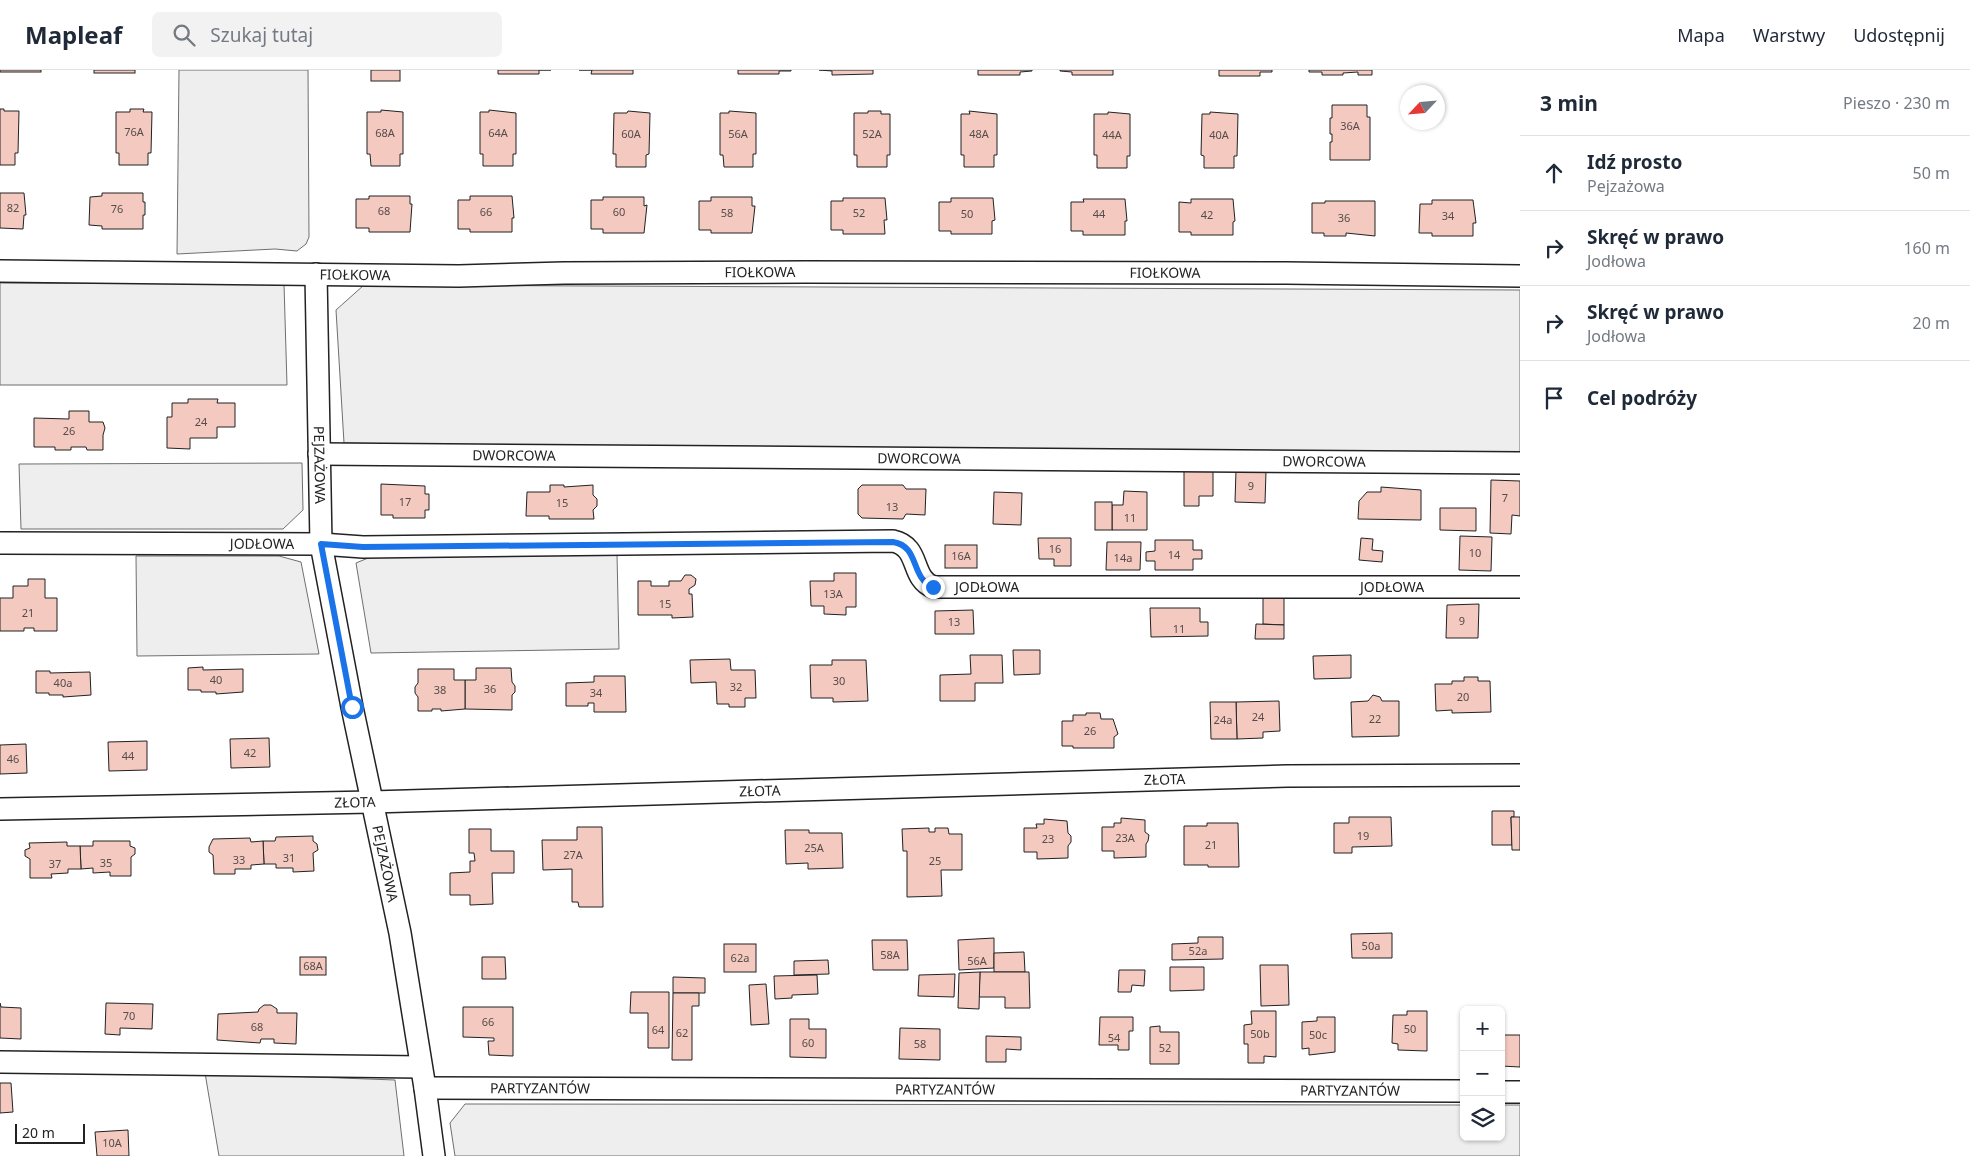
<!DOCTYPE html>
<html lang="pl">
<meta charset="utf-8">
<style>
:root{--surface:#fff;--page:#f2f2f3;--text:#1f2937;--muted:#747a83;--line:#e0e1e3}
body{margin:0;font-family:"Noto Sans",sans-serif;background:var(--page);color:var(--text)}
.controls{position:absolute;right:15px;bottom:15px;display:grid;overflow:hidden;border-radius:8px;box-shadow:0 1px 4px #0004}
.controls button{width:45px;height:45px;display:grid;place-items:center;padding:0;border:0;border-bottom:1px solid var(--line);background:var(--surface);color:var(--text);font:25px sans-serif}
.compass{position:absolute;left:1400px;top:15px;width:45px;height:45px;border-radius:50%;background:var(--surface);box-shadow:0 1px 4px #0004;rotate:244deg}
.scale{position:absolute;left:15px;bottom:12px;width:70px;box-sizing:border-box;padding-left:5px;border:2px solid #222;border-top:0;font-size:14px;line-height:18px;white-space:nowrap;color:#222;-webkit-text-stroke:4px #fff;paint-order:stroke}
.stop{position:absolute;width:15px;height:15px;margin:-11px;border:4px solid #1a73e8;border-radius:50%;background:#fff}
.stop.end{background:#1a73e8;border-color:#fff;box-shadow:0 1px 5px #0008}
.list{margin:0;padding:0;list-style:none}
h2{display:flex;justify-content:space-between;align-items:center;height:65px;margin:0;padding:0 20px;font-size:21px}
h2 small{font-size:16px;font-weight:400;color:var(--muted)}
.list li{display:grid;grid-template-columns:32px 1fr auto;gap:15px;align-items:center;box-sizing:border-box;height:75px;padding:0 20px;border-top:1px solid var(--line)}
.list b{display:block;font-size:19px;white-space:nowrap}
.list p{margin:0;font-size:16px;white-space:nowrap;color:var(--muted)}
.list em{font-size:16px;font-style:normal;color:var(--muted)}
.icon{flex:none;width:28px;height:28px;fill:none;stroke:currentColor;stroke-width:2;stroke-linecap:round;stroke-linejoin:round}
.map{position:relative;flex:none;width:1520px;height:1086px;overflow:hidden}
header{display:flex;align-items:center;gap:30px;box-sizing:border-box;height:70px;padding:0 25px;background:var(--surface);border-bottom:1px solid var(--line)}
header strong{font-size:24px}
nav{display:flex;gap:28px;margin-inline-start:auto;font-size:18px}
.search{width:350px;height:45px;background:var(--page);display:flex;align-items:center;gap:12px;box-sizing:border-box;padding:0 18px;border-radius:8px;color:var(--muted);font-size:19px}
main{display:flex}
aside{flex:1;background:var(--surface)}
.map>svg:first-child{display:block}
</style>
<header>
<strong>Mapleaf</strong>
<div class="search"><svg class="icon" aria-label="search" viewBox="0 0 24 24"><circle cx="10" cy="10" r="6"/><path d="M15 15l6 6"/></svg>Szukaj tutaj</div>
<nav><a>Mapa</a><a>Warstwy</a><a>Udostępnij</a></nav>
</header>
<main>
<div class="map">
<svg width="1520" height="1086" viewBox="0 0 1520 1086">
<rect width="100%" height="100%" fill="#fff"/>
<g fill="#eee" stroke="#6f6f6f">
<polygon points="179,0 308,0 309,167 306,174 297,181 275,179 177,184"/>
<polygon points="0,213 284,214 287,315 0,315"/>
<polygon points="364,215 1520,220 1520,389 1048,384 344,373 336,240"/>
<polygon points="302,393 303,440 283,459 21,459 19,394"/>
<polygon points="617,484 619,579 371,583 356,493 373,486"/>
<polygon points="136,486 279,486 301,492 319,584 137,586"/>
<polygon points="205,1003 395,1010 404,1086 219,1086"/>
<polygon points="465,1034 1464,1035 1464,1067 1501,1067 1501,1035 1520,1035 1520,1086 455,1086 450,1053"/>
</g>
<g fill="#f3c9c0" stroke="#222">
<rect x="0" y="0" width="41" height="2"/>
<rect x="94" y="0" width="41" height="3"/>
<rect x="371" y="0" width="29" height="11"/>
<polygon points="498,0 551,0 539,0 539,4 498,4"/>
<polygon points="592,0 579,0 633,0 633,4 591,4"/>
<polygon points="738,0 791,0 791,1 779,1 779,4 738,4"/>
<polygon points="819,0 873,0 873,4 832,5 832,1"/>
<polygon points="978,0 1032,0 1032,1 1020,2 1020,5 978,5"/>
<polygon points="1060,0 1113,0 1113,5 1072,5 1072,2 1060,1"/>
<polygon points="1219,0 1272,0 1272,2 1260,2 1260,6 1219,6"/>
<polygon points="1309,0 1372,0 1372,5 1358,5 1358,2 1343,3 1343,5 1322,5 1322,2 1309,2"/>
<polygon points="1332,35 1367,35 1367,47 1370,47 1370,90 1330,90 1330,72 1332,72 1332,64 1330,64 1330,48 1332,48"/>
<polygon points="0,39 4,39 4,41 19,41 18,83 15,83 15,95 0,95"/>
<polygon points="130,39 144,39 143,42 152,42 151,83 148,83 148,95 119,95 119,83 116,83 116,42 130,42"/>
<polygon points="381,40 403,42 403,84 400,84 400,96 371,96 370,84 367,84 367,42 381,42"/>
<polygon points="489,40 516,43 516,84 513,84 513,96 483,96 483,84 480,84 480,42 489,42"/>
<polygon points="628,41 650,43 649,84 646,85 646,97 616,97 616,84 613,84 614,43 627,43"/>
<polygon points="729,41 756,43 756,84 753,84 753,97 724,97 723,85 720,85 720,43 729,43"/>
<polygon points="868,41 881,41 881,44 890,44 890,85 887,85 887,97 857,97 857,85 854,85 854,43 868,43"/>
<polygon points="969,41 997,44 997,85 994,85 994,97 964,97 964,85 961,85 961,44 970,44"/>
<polygon points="1108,42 1130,44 1130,86 1127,86 1127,98 1097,98 1097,85 1094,85 1094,44 1108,44"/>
<polygon points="1210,42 1238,44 1237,86 1234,86 1234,98 1204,98 1204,86 1201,85 1202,44 1210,44"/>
<polygon points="0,123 24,123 26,145 24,145 23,159 0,158"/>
<polygon points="102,123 143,123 143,132 145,132 145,145 143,145 143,159 102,159 102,156 89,155 90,127 102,126"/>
<polygon points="369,126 410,126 410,134 412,134 410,162 369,162 369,158 356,158 356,129 369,129"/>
<polygon points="470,126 512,126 514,148 512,148 512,162 470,162 470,159 458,159 458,130 470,130"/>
<polygon points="603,127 644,127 644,136 647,135 644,163 603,163 603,159 591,159 591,130 603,130"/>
<polygon points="711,127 752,127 752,136 755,136 752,163 711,163 711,160 699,160 699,131 711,131"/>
<polygon points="843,128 885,128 887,150 884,150 885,164 843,164 843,160 831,160 831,131 843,131"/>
<polygon points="951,128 993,128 995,150 992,151 992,164 951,164 951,161 939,161 939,132 951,132"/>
<polygon points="1083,129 1125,129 1127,151 1125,151 1125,165 1083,165 1083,161 1071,161 1071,132 1084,132"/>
<polygon points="1191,129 1233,129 1235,151 1233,152 1233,165 1191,165 1191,162 1179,162 1179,132 1191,133"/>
<polygon points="1432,130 1473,130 1476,153 1473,153 1473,166 1432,166 1432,163 1419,163 1420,134 1432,134"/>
<polygon points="1325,131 1375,131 1375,166 1346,163 1346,166 1324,166 1324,163 1312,163 1312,133 1325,133"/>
<polygon points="188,329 218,329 217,333 235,333 235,357 217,357 217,368 190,368 190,379 167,378 167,347 172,347 172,333 188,333"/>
<polygon points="69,341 89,341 89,352 103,352 105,358 103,365 103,380 87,380 86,377 71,377 71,380 55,380 55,377 34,377 34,348 69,349"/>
<polygon points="1184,394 1213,395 1213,426 1199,426 1199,436 1184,436"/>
<polygon points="1236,400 1266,401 1265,433 1235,432"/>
<polygon points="1491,410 1520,411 1520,446 1512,445 1511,464 1490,463"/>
<polygon points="381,414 425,416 425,424 429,424 429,440 425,440 425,448 393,448 393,445 381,445"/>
<polygon points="550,415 564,415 564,417 593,415 593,425 597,429 597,436 593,440 594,449 549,449 549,446 526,446 527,422 550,422"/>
<polygon points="862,415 903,415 906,419 926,419 925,445 906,444 903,449 862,448 858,444 858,419"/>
<polygon points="1381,417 1421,420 1421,450 1358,449 1359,431 1367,422 1381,422"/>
<polygon points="1124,421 1147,422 1147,460 1112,460 1112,435 1123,435"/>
<polygon points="994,422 1022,423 1021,455 993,454"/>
<rect x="1095" y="432" width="17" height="28"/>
<polygon points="1440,438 1476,438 1476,461 1440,460"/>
<polygon points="1460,466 1492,467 1491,501 1459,500"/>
<polygon points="1038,468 1071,468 1071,496 1054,496 1054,489 1039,489"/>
<polygon points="1361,468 1373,469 1372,480 1383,481 1382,492 1359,490"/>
<polygon points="1155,470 1193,470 1193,480 1202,480 1202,489 1193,489 1193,500 1155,500 1155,491 1146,491 1146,482 1155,481"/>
<polygon points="1107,472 1141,472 1140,500 1106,500"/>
<rect x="945" y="475" width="32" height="23"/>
<polygon points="834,503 856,503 856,537 846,537 846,545 824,544 824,536 811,536 810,511 834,511"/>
<polygon points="685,505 691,505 696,509 695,515 689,519 689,524 692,524 693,547 672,548 672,545 638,545 638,511 651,511 651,516 669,516 669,511 681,511"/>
<polygon points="28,509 45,509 45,528 57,528 57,561 34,561 34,558 24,558 24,561 0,561 0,528 13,528 13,516 28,516"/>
<polygon points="1263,526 1284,526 1284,555 1263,554"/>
<polygon points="1479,534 1478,568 1446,568 1447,535"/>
<polygon points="1150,538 1200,538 1200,552 1208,552 1208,566 1151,567"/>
<polygon points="973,540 974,564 935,564 935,541"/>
<polygon points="1256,554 1284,555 1284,569 1255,569"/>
<polygon points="1013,580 1040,580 1040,604 1014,605"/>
<polygon points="970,585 1002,585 1003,613 975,613 975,631 940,631 940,605 971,604"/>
<polygon points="1351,585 1351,608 1314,609 1313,586"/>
<polygon points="730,589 731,600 755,600 756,628 745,628 745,637 729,637 729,634 717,634 716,612 691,613 690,590"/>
<polygon points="832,590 866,590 868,631 833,632 833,628 811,628 810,595 832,595"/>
<polygon points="203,597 203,600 243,599 243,622 216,624 216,622 201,622 201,620 188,620 188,598"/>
<polygon points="476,598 511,598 512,612 515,616 515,622 512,625 512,640 465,639 465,610 476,610"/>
<polygon points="418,599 454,599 454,610 465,610 465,639 441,641 441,639 432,639 432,641 418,641 418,627 415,623 415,617 418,613"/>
<polygon points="36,601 50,601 50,603 90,602 91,625 63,627 63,625 49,625 49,623 36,623"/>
<polygon points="594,606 625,606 626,642 594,642 594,633 588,633 588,636 566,636 566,613 594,612"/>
<polygon points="1464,607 1478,607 1478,611 1490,611 1491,642 1452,643 1452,640 1436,641 1435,614 1452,614 1452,611 1464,611"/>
<polygon points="1373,625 1380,627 1382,631 1399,631 1399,666 1352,667 1351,632 1368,631"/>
<polygon points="1279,631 1280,661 1263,662 1263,668 1237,669 1236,632"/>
<polygon points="1210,632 1236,632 1237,669 1211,669"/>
<polygon points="1086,643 1100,643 1101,649 1113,649 1118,664 1114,667 1114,678 1073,678 1073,676 1062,676 1062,651 1073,651 1073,645 1086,645"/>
<polygon points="269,668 270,697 231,698 230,669"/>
<polygon points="147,671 147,700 109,701 108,672"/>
<polygon points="26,674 27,703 0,704 0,675"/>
<polygon points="1492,741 1514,741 1514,747 1511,747 1512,775 1492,775"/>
<polygon points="1349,747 1391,747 1392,776 1352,777 1352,783 1334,783 1334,753 1349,753"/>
<polygon points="1511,747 1520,747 1520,780 1512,780"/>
<polygon points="1121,748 1145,750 1145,762 1149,765 1148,771 1146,774 1146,787 1114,788 1114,781 1102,781 1102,757 1114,757 1114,753 1121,753"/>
<polygon points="1044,749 1067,751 1068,763 1071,766 1071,772 1068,776 1068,788 1037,789 1037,782 1024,782 1024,758 1037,758 1036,754 1044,754"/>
<polygon points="1207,753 1238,753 1239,797 1208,797 1208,795 1184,795 1184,756 1207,756"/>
<polygon points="577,757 602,757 603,837 579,837 578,832 572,832 572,799 543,800 542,770 577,770"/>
<polygon points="929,758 929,762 935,762 935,758 948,758 949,764 962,764 962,800 941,800 942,826 907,827 907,781 903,781 902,759"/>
<polygon points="469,759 491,759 491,781 514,781 514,803 492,803 493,834 470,835 470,825 450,825 450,803 470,802 470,791 475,791 474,783 469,783"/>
<polygon points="785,760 809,760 809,763 842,763 843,798 808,799 808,793 786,794"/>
<polygon points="313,766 313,771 317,774 318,780 313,783 314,801 293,802 293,798 276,798 276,794 264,794 263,771 275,771 276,767"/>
<polygon points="250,768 251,772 263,771 264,794 251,795 251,799 235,799 235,804 214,804 213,785 209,782 209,777 213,769"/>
<polygon points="93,771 130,771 130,776 135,778 135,784 131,787 131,806 110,806 110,802 93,803 93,798 81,799 80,776 93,776"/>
<polygon points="67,772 67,776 80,776 81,799 68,799 68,803 51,804 52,808 30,808 30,789 25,786 25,780 30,778 29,773"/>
<polygon points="1392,863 1392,888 1352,888 1351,864"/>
<polygon points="1198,867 1223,867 1223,889 1172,890 1172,874 1198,873"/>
<polygon points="994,868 994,898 959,900 958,870"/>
<polygon points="872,870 907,870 908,900 873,900"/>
<rect x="724" y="874" width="32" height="28"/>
<polygon points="1024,882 1025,902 994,902 994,883"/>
<rect x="300" y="887" width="26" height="18"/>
<polygon points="482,887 505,887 506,909 482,909"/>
<polygon points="828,890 829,904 794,905 794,891"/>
<polygon points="1260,895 1288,895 1289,935 1261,936"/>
<polygon points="1170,897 1204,897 1204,920 1170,921"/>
<polygon points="1119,900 1145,900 1144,916 1132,915 1131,922 1118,922"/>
<polygon points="980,902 1029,902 1030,938 1005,938 1005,927 979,927"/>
<polygon points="980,902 979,939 958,938 959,903"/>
<polygon points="955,904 954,927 918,926 919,905"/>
<polygon points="817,905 818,924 792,925 792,928 775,929 774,906"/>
<polygon points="673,907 705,908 705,923 673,923"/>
<polygon points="766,914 769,954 751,955 749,915"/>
<polygon points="631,922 669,922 669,978 648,978 648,943 630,943"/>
<polygon points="673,923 699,923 699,936 692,936 692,990 672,990"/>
<polygon points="0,933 1,937 21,938 21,969 0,968"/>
<polygon points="106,933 153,934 152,959 120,958 120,965 105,964"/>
<polygon points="264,935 271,935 277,939 277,943 297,943 296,974 274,973 274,969 261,969 260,973 217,970 218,944 258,942 259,939"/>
<polygon points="463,937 513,937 513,986 489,985 488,971 494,971 494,968 463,967"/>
<polygon points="1251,941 1276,941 1276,987 1264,986 1264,993 1248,993 1248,974 1244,974 1244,955 1252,954"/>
<polygon points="1407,941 1427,941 1427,981 1398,980 1398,974 1392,973 1393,945 1407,945"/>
<polygon points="1100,947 1133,947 1133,961 1129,961 1129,980 1118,980 1118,975 1099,975"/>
<polygon points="1317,947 1335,947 1335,982 1309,985 1309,978 1302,979 1302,952 1317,951"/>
<polygon points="790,949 809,949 809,959 826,959 826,988 790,987"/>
<polygon points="1160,956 1160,962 1179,962 1179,994 1150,994 1150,957"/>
<polygon points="900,958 940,959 940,990 899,989"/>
<polygon points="1501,965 1520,965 1520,997 1501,996"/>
<polygon points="986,966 1021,967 1021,980 1006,979 1006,992 986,992"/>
<polygon points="0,1013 11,1013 13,1042 0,1043"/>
<polygon points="128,1060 129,1086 97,1086 95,1062"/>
</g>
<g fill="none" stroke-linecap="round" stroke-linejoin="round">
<defs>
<g id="street">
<path id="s1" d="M0 201 459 206 564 203 805 202 1286 203 1520 206"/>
<path id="s2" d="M316 204 321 474 352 637 400 863 425 1018 434 1086"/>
<path id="s3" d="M319 384 1520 393"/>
<path id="s4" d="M0 473 321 474 363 477 893 471C921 477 910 508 933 517H1520"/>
<path id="s5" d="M0 739 372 732 1287 706 1520 705"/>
<polyline points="0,992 421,997"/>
<path id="s6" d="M425 1018 1464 1021"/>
<polyline points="1501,1022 1520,1022"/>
</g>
</defs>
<use href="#street" stroke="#222" stroke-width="24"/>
<use href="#street" stroke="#fff" stroke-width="21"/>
</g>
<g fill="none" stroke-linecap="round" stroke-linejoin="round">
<path stroke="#1a73e8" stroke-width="6" d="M352 637 321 474 363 477 893 472C920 476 910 508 933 517"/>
</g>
<g text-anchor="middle" stroke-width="4" stroke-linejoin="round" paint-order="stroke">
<g font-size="11" fill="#564c4a">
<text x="1350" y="60">36A</text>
<text x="134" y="66">76A</text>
<text x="385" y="67">68A</text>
<text x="498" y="67">64A</text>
<text x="631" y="68">60A</text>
<text x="738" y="68">56A</text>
<text x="872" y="68">52A</text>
<text x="979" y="68">48A</text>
<text x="1112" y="69">44A</text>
<text x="1219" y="69">40A</text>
<text x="13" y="142">82</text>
<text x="117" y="143">76</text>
<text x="384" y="145">68</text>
<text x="486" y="146">66</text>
<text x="619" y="146">60</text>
<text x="727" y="147">58</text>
<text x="859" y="147">52</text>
<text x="967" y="148">50</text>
<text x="1099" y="148">44</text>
<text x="1207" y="149">42</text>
<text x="1448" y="150">34</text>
<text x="1344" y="152">36</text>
<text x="201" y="356">24</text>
<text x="69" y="365">26</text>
<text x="1251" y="420">9</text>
<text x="1505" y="432">7</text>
<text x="405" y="436">17</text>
<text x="562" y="437">15</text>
<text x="892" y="441">13</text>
<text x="1130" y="452">11</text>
<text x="1055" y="483">16</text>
<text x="1475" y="487">10</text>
<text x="1174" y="489">14</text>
<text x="961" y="490">16A</text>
<text x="1123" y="492">14a</text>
<text x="833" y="528">13A</text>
<text x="665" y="538">15</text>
<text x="28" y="547">21</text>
<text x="1462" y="555">9</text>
<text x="954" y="556">13</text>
<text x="1179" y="563">11</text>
<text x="216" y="614">40</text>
<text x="839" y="615">30</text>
<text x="63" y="617">40a</text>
<text x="736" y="621">32</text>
<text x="490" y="623">36</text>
<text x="440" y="624">38</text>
<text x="596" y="627">34</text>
<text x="1463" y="631">20</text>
<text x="1258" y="651">24</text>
<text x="1375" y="653">22</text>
<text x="1223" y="654">24a</text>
<text x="1090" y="665">26</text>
<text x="250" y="687">42</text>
<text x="128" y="690">44</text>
<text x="13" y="693">46</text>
<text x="1363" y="770">19</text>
<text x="1125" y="772">23A</text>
<text x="1048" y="773">23</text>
<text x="1211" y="779">21</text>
<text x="814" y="782">25A</text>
<text x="573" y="789">27A</text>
<text x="289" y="792">31</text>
<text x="239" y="794">33</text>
<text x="935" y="795">25</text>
<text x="106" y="797">35</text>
<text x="55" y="798">37</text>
<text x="1371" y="880">50a</text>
<text x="1198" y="885">52a</text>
<text x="890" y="889">58A</text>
<text x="740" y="892">62a</text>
<text x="977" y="895">56A</text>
<text x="313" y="900">68A</text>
<text x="129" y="950">70</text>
<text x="488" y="956">66</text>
<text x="257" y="961">68</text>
<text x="1410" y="963">50</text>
<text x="658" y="964">64</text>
<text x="682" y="967">62</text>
<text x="1260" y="968">50b</text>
<text x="1318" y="969">50c</text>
<text x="1114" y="972">54</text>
<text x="808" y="977">60</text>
<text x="920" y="978">58</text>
<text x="1165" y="982">52</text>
<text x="112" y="1077">10A</text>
</g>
<g font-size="14" fill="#222" stroke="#fff">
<text dy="5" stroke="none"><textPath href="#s1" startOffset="760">FIOŁKOWA</textPath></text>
<text dy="5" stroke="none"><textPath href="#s1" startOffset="1165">FIOŁKOWA</textPath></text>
<text dy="5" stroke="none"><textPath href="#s1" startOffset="355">FIOŁKOWA</textPath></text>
<text dy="5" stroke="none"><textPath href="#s3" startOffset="195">DWORCOWA</textPath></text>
<text dy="5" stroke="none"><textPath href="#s3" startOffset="600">DWORCOWA</textPath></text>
<text dy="5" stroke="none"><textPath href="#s3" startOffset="1005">DWORCOWA</textPath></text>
<text dy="5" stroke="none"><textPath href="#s2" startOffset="191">PEJZAŻOWA</textPath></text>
<text dy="5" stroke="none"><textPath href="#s4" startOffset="262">JODŁOWA</textPath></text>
<text dy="5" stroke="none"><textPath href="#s4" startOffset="1011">JODŁOWA</textPath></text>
<text dy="5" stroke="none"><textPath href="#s4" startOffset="1416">JODŁOWA</textPath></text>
<text dy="5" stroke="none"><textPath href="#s5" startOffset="1165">ZŁOTA</textPath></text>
<text dy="5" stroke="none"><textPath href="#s5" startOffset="760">ZŁOTA</textPath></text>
<text dy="5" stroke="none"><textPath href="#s5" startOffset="355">ZŁOTA</textPath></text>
<text dy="5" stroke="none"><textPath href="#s2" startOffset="596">PEJZAŻOWA</textPath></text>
<text dy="5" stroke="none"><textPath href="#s6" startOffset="115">PARTYZANTÓW</textPath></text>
<text dy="5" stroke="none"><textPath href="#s6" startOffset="520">PARTYZANTÓW</textPath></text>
<text dy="5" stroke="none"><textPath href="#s6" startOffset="925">PARTYZANTÓW</textPath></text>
</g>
</g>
</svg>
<div class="controls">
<button>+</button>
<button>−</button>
<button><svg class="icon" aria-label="layers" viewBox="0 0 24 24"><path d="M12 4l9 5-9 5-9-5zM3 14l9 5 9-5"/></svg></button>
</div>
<svg class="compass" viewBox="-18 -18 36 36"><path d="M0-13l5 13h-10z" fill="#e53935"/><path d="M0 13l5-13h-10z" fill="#747a83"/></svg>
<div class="scale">20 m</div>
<div class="stop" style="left:352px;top:637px"></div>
<div class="stop end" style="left:933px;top:517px"></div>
</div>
<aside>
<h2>3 min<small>Pieszo · 230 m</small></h2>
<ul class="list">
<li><svg class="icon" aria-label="ahead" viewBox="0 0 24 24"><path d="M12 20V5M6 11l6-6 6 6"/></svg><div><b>Idź prosto</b><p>Pejzażowa</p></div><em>50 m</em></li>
<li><svg class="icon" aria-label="right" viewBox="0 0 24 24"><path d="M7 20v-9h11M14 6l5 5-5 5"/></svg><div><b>Skręć w prawo</b><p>Jodłowa</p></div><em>160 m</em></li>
<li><svg class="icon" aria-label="right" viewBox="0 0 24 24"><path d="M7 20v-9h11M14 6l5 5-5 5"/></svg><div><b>Skręć w prawo</b><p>Jodłowa</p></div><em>20 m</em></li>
<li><svg class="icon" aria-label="arrive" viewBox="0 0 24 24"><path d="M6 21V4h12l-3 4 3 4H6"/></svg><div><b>Cel podróży</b></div></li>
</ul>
</aside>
</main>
